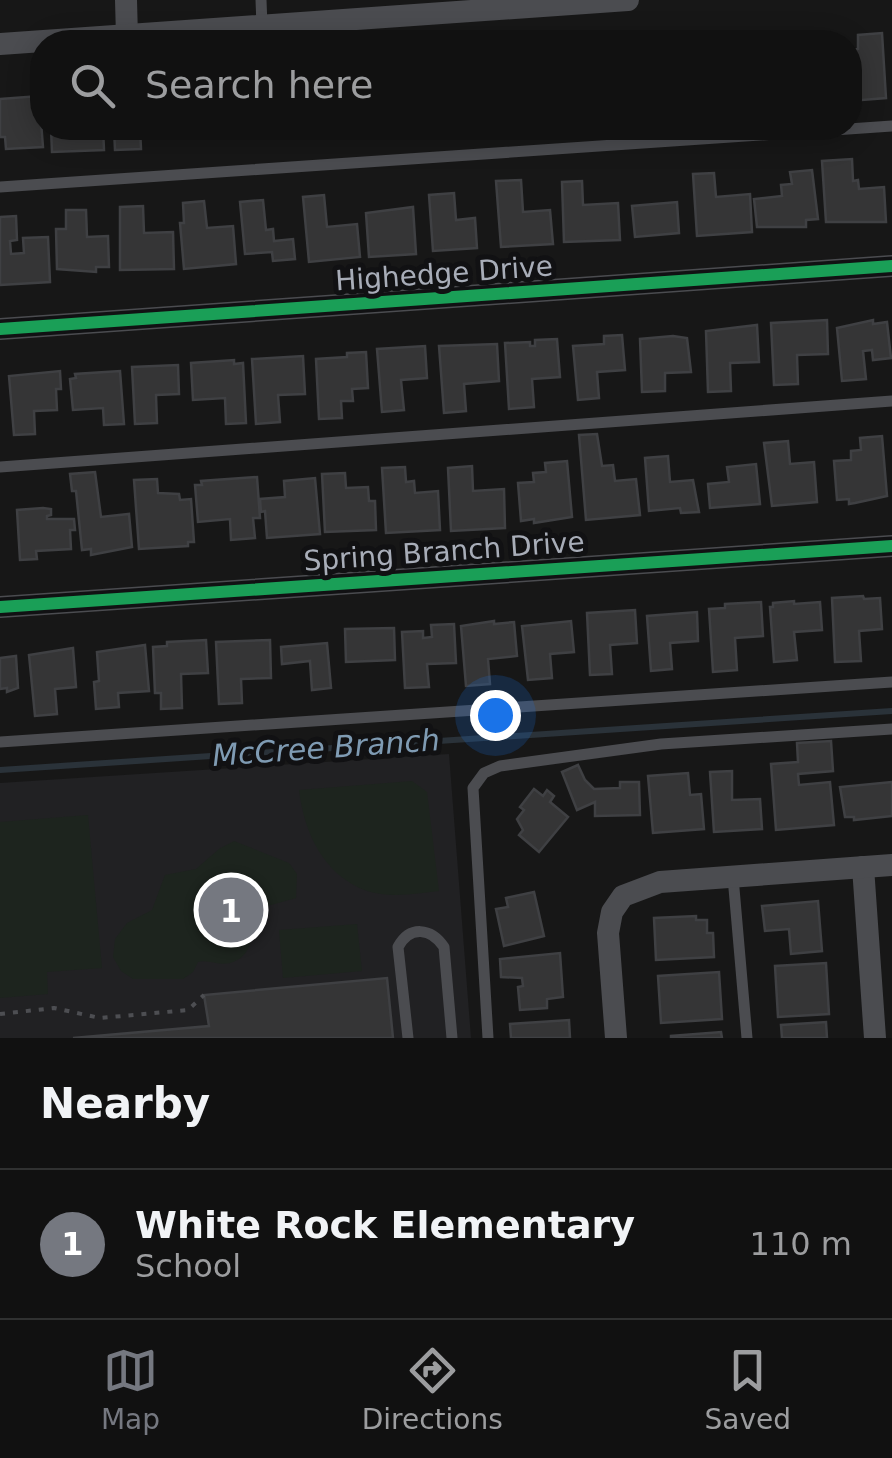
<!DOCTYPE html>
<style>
:root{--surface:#111;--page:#1e1f1f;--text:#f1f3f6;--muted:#9c9d9f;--line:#303131;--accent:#757880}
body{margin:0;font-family:"DejaVu Sans",sans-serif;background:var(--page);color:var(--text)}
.you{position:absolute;left:495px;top:715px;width:35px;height:35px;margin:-25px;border:8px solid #fff;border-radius:50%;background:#1a73e8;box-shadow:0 0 0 15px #1a73e833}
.badge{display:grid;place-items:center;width:65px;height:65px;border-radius:50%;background:var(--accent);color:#fff;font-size:32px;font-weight:700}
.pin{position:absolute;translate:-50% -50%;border:5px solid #fff;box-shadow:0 2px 10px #0006}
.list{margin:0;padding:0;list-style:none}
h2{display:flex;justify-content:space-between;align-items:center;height:130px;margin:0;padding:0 40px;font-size:42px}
h2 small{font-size:32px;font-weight:400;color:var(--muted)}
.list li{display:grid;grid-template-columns:65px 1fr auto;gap:30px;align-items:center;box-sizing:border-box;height:150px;padding:0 40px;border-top:2px solid var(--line)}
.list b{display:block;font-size:38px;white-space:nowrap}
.list p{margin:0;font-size:32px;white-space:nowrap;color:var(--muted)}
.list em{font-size:32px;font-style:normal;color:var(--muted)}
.icon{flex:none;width:55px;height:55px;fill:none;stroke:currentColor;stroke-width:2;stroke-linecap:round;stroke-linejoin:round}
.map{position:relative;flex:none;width:892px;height:1038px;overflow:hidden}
.search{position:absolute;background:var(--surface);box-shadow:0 5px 25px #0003;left:30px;right:30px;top:30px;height:110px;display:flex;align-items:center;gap:25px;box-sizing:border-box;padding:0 35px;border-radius:40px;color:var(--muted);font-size:38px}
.sheet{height:280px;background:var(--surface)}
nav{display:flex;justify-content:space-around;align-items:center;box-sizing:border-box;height:140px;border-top:2px solid var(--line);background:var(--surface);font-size:28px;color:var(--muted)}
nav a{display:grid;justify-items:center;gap:5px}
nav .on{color:var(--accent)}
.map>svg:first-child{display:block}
</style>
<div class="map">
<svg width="892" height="1038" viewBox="0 0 892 1038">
<rect width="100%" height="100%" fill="#171717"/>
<polygon fill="#212123" points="449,754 471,1038 0,1038 0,783"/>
<g fill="#1d241e">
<path d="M412 781 427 792 439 891C416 894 389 898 367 891 323 875 304 832 299 790Z"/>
<polygon points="88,815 102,968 47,972 48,994 0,998 0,822"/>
<path d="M234 841 289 863 297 874 296 898 260 908C250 927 257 956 230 963 218 966 209 959 198 962L193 972 183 979H133L121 971 113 957 115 939 127 923 152 910 165 875 196 869 219 849Z"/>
<polygon points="357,924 362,971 283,978 279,930"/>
</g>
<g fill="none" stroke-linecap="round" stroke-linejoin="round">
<polyline stroke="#2a3239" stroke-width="6" points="0,770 892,711"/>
</g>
<g fill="#353536" stroke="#3f4043" stroke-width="2.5">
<polygon points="882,33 886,98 850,101 850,50 858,49 858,35"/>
<polygon points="808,37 808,40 816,39 817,42 765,42"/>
<polygon points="39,96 43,147 6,149 5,137 0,137 0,99"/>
<polygon points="51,128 103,128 104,150 52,152"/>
<polygon points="114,128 140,128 141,149 115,150"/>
<polygon points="369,128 395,128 396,132 369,133"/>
<polygon points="436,128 453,128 454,137 437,138"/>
<polygon points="565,128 591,128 592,135 566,137"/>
<polygon points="852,159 853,181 858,180 859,189 884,187 886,222 826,222 822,161"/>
<polygon points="812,170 818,219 806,220 806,227 757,227 754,199 782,196 781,185 792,184 790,172"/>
<polygon points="714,173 716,197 750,194 752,232 697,236 693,174"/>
<polygon points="521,180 523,212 550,210 553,244 501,247 496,181"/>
<polygon points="582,181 583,205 618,203 620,240 564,242 562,182"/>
<polygon points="454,193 456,220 475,218 477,248 433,251 429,195"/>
<polygon points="324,195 327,227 357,224 360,257 309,262 303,197"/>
<polygon points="263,200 266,230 273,229 274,241 293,239 295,259 273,261 272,252 245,254 240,202"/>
<polygon points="204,201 207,228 233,226 236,264 184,269 180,223 184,223 183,203"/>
<polygon points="677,202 679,233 635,237 632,206"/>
<polygon points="143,206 144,233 173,232 174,269 120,270 120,207"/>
<polygon points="413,207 416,254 369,257 366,213"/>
<polygon points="66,210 86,210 87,237 108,236 109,267 96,267 96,272 57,269 56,229 66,229"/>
<polygon points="16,216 17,240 10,241 11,254 24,253 23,238 48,237 50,282 0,285 0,217"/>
<polygon points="827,320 828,354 797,355 798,384 774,385 771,323"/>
<polygon points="873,320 873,324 887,322 891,358 873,360 872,350 863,351 866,379 842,381 837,328"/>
<polygon points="757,325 759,362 730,363 731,391 708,392 706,331"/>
<polygon points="622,335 625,370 597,372 599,398 578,400 573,346 604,344 604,336"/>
<polygon points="673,336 687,338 691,372 665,373 665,391 642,392 640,339"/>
<polygon points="557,339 560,377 532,379 534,407 509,409 505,343 530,342 530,346 535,346 535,340"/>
<polygon points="497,344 499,381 464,384 466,411 444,413 439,346"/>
<polygon points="425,346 427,378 401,380 404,410 382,412 377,349"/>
<polygon points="366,352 368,388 352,389 353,401 341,401 342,418 319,419 316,359 347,357 347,353"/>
<polygon points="303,356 305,394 278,395 280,422 256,424 252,359"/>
<polygon points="234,360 234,364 243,363 246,423 226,424 225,398 193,400 191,363"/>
<polygon points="178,365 179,394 156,395 157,423 135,424 132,367"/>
<polygon points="60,371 61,389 56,389 57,410 34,411 35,434 14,435 9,376"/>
<polygon points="120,371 124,424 104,425 103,408 73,410 70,379 76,378 75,374"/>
<polygon points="597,434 602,466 613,465 615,481 636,479 640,515 586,520 579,435"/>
<polygon points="882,436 887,496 855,503 849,504 849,499 837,500 834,461 851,460 851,451 861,450 860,438"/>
<polygon points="788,441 790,464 814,462 817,502 772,506 764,443"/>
<polygon points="668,456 670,482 693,480 699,512 681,513 680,508 649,511 645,458"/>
<polygon points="567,461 572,517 534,523 534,519 521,521 518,483 534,482 533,473 546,472 545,463"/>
<polygon points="756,464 760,504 710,508 708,484 729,482 727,467"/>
<polygon points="472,466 473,491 504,489 505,528 451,531 448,468"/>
<polygon points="405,467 406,482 414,481 415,493 438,491 440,530 386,533 382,468"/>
<polygon points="95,472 101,517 129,514 132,547 91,555 91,549 82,550 76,491 72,491 70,474"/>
<polygon points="345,473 346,488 368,487 369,501 375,501 376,530 325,532 322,474"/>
<polygon points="257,477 260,518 253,518 255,538 231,540 230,519 198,522 195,485 202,485 201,481"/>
<polygon points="315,478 320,534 267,538 265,511 261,512 260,499 285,497 284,481"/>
<polygon points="157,479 158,493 179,494 180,500 191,499 194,542 188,542 188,546 139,549 134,480"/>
<polygon points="43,508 51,509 51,515 47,516 47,519 74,519 75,530 70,530 71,549 36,551 37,559 20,560 17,510"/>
<polygon points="863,596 864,599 880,598 882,629 859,631 861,661 835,662 832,598"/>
<polygon points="794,601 794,604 820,602 822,630 794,632 797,660 774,662 770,607 773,607 773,603"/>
<polygon points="761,602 763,636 735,638 737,670 713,672 709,609 725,608 725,604"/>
<polygon points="635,610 637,643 610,645 612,674 590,675 587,613"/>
<polygon points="697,612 698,641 670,643 672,669 651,671 647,616"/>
<polygon points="494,621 494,624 514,622 517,656 488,659 490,684 466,686 461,626"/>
<polygon points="571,621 574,652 550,654 552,678 528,680 522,626"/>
<polygon points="454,624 456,663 427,664 429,687 405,688 402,632 423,631 423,638 432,637 431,625"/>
<polygon points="394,628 395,660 346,662 345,629"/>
<polygon points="206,640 208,673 181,674 182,708 161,709 161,693 155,693 153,647 167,646 167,642"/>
<polygon points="270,640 271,678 241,679 242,703 219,704 216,642"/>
<polygon points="327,643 331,688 312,690 310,661 282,664 281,647"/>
<polygon points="145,645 149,691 118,693 119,707 96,709 94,682 99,681 97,652"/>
<polygon points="73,648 76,687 55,689 57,714 35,716 29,655"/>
<polygon points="16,656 18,688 7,692 7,688 0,689 0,658"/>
<polygon points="831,741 833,771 798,774 799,785 830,782 834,825 776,830 771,764 798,762 797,743"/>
<polygon points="578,765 585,780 594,789 620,788 620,782 639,782 640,815 595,816 595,802 577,810 562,772"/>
<polygon points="732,771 732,800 760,799 762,829 714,832 710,772"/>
<polygon points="688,773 690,795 701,794 704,829 653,833 648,776"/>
<polygon points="892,782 892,816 854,820 854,817 845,817 840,787"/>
<polygon points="534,789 543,796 547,790 554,796 550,802 568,817 539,852 519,835 523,830 517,819 524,810 520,807"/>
<polygon points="534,892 544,936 504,946 496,909 508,907 506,898"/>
<polygon points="818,901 822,951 791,954 789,929 765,931 762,906"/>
<polygon points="696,916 696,920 707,920 707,933 713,933 714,957 656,960 654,918"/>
<polygon points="560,953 563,997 547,999 547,1008 520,1010 518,987 523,986 522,978 501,977 500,959"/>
<polygon points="826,963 829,1014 778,1017 775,966"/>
<polygon points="719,972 722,1019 661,1023 658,976"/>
<polygon points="387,978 393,1038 73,1038 209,1026 204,995"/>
<polygon points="569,1020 570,1038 511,1038 510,1024"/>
<polygon points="826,1022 827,1038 782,1038 781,1025"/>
<polygon points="721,1032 722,1038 671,1038 671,1036"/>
</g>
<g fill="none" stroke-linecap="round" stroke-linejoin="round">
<polyline stroke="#4d4e52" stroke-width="4" stroke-dasharray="5 8" stroke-linecap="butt" points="0,1014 54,1008 100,1018 188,1010 204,995"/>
<g stroke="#4b4c50" stroke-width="11">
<polyline points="261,0 262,26"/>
<polyline points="0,187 892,126"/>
<polyline points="0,467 892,401"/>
<polyline points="0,742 892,682"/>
<polyline points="733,877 747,1038"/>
<path d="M408 1038 398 947C410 925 431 928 444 947L452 1038"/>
<polyline points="488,1038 473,788 484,773 500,766 661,744 892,729"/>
</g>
<g stroke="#4b4c50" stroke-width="22">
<polyline points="126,0 127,37"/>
<polyline points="0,44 628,0"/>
<polyline points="0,329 892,266"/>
<polyline points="0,607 892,546"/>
<polyline points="863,867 875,1038"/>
<polyline points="616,1038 608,933 612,912 623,896 660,882 892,865"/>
</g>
<defs>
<g id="cycleway">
<polyline points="0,329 892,266"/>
<polyline points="0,607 892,546"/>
</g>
</defs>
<use href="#cycleway" stroke="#111113" stroke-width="19"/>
<use href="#cycleway" stroke="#1a9f57" stroke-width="12"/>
</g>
<g text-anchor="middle" stroke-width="10" stroke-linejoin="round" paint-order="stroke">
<g font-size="28" fill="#a8adb8" stroke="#111113">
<text transform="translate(444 273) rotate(-4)" y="10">Highedge Drive</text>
<text transform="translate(444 551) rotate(-4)" y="10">Spring Branch Drive</text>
</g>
<g font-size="30" font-style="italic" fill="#7f9bb3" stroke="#111113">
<text transform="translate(326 748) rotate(-4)" y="10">McCree Branch</text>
</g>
</g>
</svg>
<div class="you"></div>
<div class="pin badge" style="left:231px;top:910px">1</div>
<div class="search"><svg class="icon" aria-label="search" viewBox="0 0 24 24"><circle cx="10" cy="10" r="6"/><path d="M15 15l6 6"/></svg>Search here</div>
</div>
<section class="sheet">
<h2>Nearby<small></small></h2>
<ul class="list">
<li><span class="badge">1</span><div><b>White Rock Elementary</b><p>School</p></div><em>110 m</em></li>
</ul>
</section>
<nav>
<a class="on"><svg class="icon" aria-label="map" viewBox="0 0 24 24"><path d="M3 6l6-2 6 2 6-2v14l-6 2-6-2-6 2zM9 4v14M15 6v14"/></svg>Map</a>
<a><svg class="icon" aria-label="directions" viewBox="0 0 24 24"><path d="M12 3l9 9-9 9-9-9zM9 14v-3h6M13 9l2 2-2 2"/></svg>Directions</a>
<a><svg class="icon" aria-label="saved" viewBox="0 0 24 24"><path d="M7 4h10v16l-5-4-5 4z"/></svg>Saved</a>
</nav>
